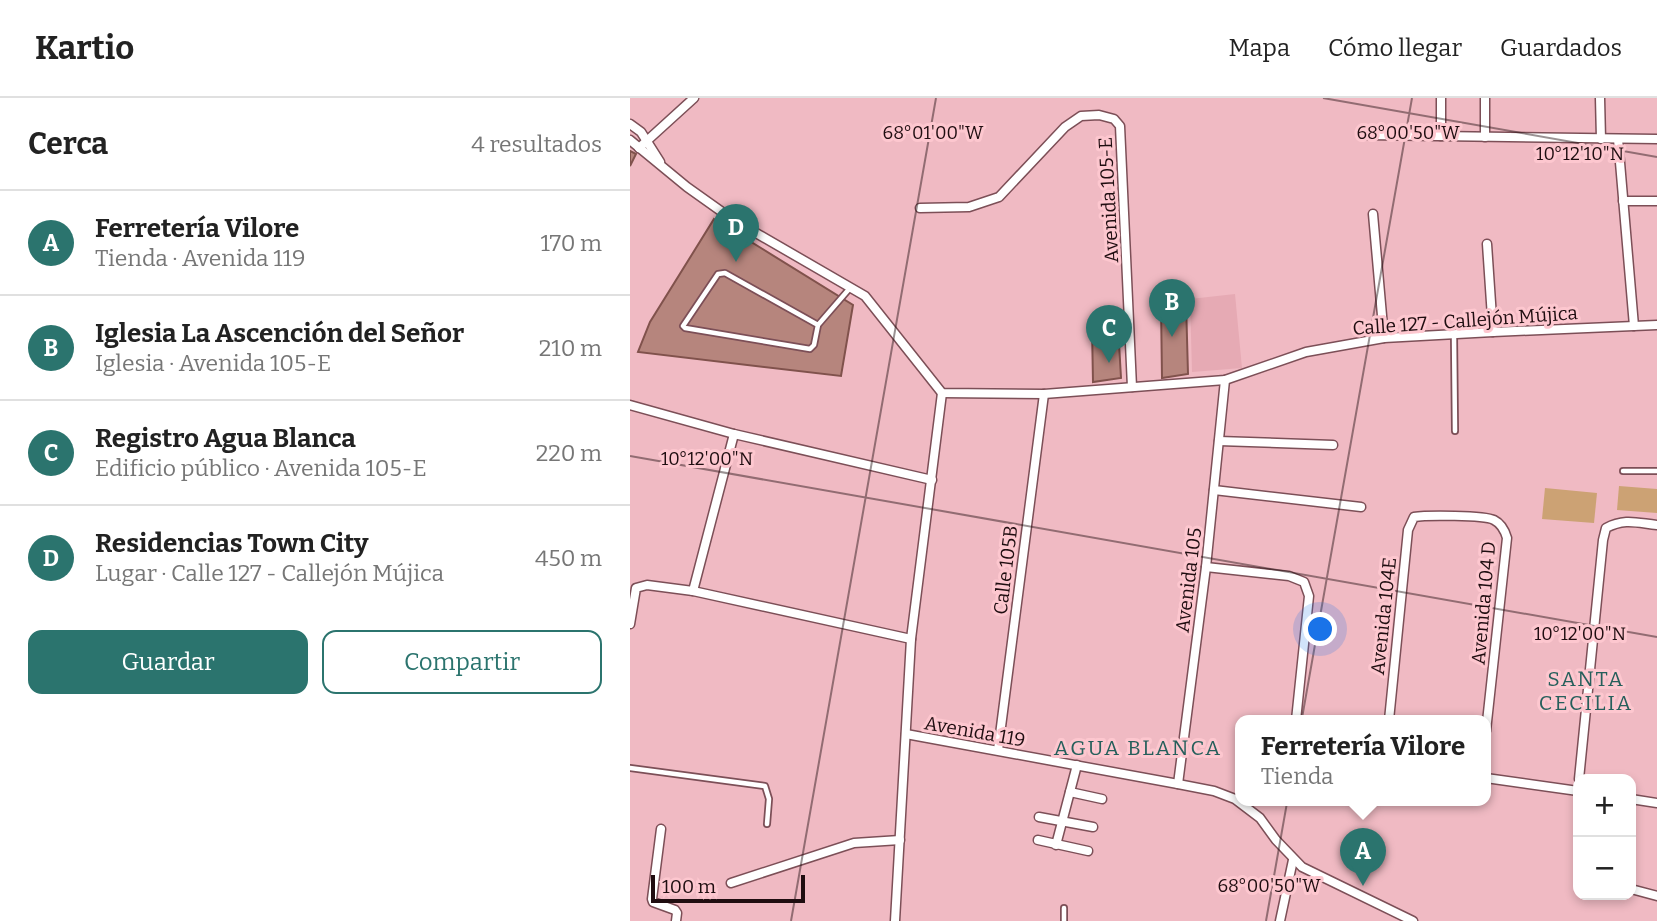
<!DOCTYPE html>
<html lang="es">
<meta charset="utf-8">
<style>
:root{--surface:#fff;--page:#f6f6f6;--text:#222;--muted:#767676;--line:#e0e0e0;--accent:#2b746e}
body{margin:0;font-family:Bitter,serif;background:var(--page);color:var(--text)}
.controls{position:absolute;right:21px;bottom:21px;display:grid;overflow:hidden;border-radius:14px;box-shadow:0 4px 10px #0003}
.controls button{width:63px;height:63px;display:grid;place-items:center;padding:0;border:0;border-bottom:2px solid var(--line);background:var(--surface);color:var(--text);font:35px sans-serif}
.scale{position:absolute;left:21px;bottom:18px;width:154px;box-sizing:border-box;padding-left:7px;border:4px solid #1f0d10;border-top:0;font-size:19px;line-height:24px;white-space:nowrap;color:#1f0d10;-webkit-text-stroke:5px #fdc7cf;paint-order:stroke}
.you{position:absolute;left:691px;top:532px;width:24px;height:24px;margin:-18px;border:5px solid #fff;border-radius:50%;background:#1a73e8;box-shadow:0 0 0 10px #1a73e833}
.badge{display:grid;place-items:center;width:46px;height:46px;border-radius:50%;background:var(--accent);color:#fff;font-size:23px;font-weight:700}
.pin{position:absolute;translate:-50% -58px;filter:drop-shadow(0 2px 4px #0008)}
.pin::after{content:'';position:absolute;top:37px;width:24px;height:21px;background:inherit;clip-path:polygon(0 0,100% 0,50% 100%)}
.popup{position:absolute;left:605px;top:617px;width:256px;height:91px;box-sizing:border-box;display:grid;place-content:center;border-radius:14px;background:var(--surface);filter:drop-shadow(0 2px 5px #0005);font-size:23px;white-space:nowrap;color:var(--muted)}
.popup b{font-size:26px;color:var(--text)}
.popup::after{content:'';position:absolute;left:50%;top:100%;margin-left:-14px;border:14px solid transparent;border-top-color:var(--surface)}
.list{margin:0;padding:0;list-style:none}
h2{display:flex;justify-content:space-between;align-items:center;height:91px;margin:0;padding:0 28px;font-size:30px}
h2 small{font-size:23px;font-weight:400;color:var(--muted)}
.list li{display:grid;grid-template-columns:46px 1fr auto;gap:21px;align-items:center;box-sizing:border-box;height:105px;padding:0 28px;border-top:2px solid var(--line)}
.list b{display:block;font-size:26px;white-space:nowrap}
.list p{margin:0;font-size:23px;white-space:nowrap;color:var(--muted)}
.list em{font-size:23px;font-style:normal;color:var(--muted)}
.actions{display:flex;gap:14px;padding:21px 28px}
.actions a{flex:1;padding:16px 0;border:2px solid var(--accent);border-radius:14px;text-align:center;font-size:24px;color:var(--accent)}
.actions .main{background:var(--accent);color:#fff}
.map{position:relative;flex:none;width:1027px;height:823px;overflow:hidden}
header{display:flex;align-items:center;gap:42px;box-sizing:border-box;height:98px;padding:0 35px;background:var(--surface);border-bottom:2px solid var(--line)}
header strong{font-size:33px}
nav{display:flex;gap:38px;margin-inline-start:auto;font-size:24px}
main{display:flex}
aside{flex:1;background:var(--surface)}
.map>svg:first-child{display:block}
</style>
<header>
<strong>Kartio</strong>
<nav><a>Mapa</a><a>Cómo llegar</a><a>Guardados</a></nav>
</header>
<main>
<aside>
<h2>Cerca<small>4 resultados</small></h2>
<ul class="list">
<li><span class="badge">A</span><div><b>Ferretería Vilore</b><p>Tienda · Avenida 119</p></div><em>170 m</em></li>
<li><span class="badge">B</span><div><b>Iglesia La Ascención del Señor</b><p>Iglesia · Avenida 105-E</p></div><em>210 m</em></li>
<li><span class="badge">C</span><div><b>Registro Agua Blanca</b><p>Edificio público · Avenida 105-E</p></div><em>220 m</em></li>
<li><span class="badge">D</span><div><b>Residencias Town City</b><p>Lugar · Calle 127 - Callejón Mújica</p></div><em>450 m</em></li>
</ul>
<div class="actions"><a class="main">Guardar</a><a>Compartir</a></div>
</aside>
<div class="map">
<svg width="1027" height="823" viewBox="0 0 1027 823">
<rect width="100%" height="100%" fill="#f0bac3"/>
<polygon fill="#e6aab4" points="605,196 612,270 562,274 560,201"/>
<g fill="#cca274">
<polygon points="989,388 1027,391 1027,415 987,412"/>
<polygon points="915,390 967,395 964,425 912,421"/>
</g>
<g fill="#b6857d" stroke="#80524c" stroke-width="2">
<polygon points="0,53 6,56 0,68"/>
<polygon points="84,121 223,207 211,278 8,254 20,224"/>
<polygon points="556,204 558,276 532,280 531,206"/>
<polygon points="488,228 491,280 463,284 462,229"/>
</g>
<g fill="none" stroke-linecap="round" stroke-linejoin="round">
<defs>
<g id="service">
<polyline points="188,227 95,175 88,176 53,228 55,230 180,251 184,247 188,227 220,190"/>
<polyline points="824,237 825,333"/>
<polyline points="993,373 1027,373"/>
<polyline points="0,670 135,688 139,701 137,726"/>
<polyline points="434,823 434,810"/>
</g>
<g id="minor">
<polyline points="970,0 971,41"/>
<polyline points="0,26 11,34 30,64"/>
<polyline points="737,37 1027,41"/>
<polyline points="811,38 811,0"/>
<polyline points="855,39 855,0"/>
<polyline points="988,41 1004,228"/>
<polyline points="0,42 57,89 102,121 235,198 312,295 414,296 595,282 676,254 754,240 863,234 1027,227"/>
<polyline points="9,50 64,0"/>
<polyline points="993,103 1027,103"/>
<polyline points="290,110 339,109 369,99 435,29 451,18 469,17 484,21 490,28 502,289"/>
<polyline points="743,116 754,240"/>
<polyline points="857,146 863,234"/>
<polyline points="0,307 104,336 302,382"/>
<polyline points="104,336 63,493 281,541"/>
<polyline points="589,343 703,347"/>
<polyline points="584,392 731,409"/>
<polyline points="576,469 659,478 674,484 679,498 666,622"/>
<polyline points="0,526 6,490 17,487 63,493"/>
<path d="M759 622 778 432 784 419C796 417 854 417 864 422 872 426 875 433 877 440L856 633"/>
<polyline points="276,636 548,686 584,693 605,701 630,720 646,742 672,769 783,823"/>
<polyline points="368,652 414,296"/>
<polyline points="856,680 948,693"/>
<path d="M949 681 973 442 976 430C995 420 1007 425 1027 427"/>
<polyline points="548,686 576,469 595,282"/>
<polyline points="440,694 472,701"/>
<polyline points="1001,701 1027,705"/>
<polyline points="409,719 463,729"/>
<polyline points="31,731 22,801 23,804 45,812 47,815 46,823"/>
<polyline points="408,742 458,753"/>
<polyline points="426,747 447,667"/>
<polyline points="101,785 224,745 270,742"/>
<polyline points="1001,791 1027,798"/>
<polyline points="265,823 281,541 312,295"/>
<polyline points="650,823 663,762"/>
</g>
</defs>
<use href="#service" stroke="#7c4f57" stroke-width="8"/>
<use href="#minor" stroke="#7c4f57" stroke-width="11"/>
<use href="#service" stroke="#fff" stroke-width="4.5"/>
<use href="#minor" stroke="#fff" stroke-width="8"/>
</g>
<path fill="none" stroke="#1f0d10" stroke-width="2" stroke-opacity="0.45" d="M693 0 1027 59M0 358 1027 539M161 823 306 0M636 823 782 0"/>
<g text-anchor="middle" stroke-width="6" stroke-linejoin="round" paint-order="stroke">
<g font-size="19" fill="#1f0d10" stroke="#fdc7cf">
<text transform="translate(478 102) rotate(-93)" y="7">Avenida 105-E</text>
<text transform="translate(835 222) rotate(-4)" y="7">Calle 127 - Callejón Mújica</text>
<text transform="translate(375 472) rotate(-83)" y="7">Calle 105B</text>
<text transform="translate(558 482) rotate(-83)" y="7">Avenida 105</text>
<text transform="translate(853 505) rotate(-85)" y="7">Avenida 104 D</text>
<text transform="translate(753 518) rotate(-84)" y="7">Avenida 104E</text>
<text transform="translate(345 633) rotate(10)" y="7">Avenida 119</text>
</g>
<g font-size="21" letter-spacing="2" fill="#265f5b" stroke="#fdc7cf">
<text x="956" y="588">SANTA<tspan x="956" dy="24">CECILIA</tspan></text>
<text x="508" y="657">AGUA BLANCA</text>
</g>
</g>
<g font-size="18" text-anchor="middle" fill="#1f0d10" stroke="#fdc7cf" stroke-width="6" stroke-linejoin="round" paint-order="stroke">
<text x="303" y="41">68°01'00"W</text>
<text x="778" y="41">68°00'50"W</text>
<text x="950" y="62">10°12'10"N</text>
<text x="77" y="367">10°12'00"N</text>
<text x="950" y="542">10°12'00"N</text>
<text x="639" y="794">68°00'50"W</text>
</g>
</svg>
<div class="controls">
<button>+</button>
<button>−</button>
</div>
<div class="scale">100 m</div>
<div class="you"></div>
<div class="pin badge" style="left:733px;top:788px">A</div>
<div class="popup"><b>Ferretería Vilore</b>Tienda</div>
<div class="pin badge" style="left:542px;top:239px">B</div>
<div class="pin badge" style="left:479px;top:265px">C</div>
<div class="pin badge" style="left:106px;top:164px">D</div>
</div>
</main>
